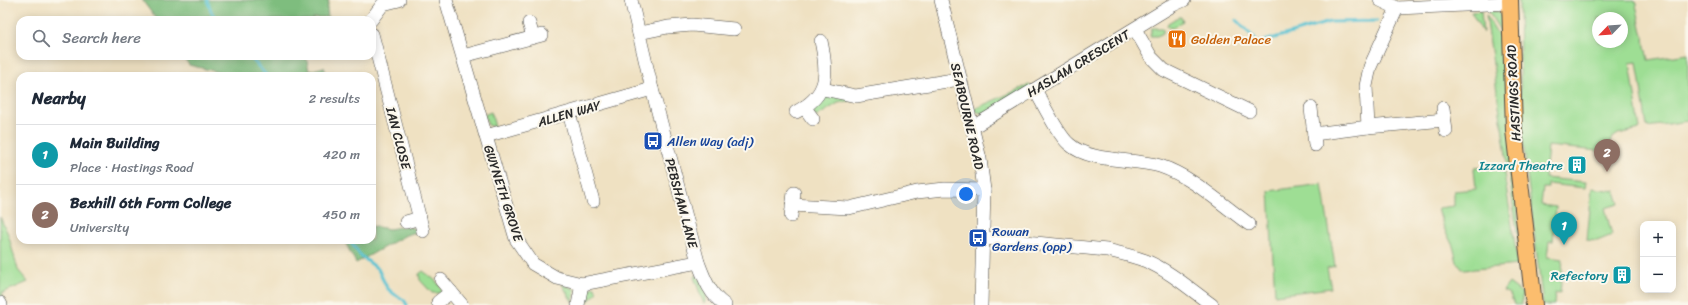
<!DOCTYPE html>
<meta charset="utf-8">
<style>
:root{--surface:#fff;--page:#f2f2f3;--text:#1f2937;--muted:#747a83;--line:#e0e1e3;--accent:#0f766e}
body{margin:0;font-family:Sriracha,sans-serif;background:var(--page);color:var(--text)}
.controls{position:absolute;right:12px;bottom:12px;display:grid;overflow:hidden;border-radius:8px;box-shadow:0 2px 10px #0003}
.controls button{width:36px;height:36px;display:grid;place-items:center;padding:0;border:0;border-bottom:1px solid var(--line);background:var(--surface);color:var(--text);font:20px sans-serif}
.compass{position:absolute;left:1592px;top:12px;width:36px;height:36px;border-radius:50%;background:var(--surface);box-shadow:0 2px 10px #0003;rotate:245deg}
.you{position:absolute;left:966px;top:194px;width:14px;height:14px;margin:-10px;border:3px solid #fff;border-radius:50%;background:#1a73e8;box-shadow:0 0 0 6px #1a73e833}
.badge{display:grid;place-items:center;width:26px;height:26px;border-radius:50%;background:var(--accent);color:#fff;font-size:13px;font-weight:700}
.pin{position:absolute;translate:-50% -33px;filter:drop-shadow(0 1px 2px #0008)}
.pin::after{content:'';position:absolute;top:21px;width:14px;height:12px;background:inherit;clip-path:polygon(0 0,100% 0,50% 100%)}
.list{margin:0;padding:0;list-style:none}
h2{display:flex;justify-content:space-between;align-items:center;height:52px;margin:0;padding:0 16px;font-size:17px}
h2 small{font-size:13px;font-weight:400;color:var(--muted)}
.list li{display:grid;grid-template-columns:26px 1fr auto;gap:12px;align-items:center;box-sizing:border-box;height:60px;padding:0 16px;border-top:1px solid var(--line)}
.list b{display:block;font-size:15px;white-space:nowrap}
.list p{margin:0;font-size:13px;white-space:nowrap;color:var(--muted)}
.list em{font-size:13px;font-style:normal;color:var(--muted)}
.icon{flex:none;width:22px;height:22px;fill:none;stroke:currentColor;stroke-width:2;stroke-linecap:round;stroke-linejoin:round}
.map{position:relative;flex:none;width:1688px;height:305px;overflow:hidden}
.search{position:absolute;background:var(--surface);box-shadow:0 2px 10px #0003;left:16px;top:16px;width:360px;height:44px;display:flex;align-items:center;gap:10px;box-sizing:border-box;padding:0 14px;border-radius:12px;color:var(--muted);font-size:15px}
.panel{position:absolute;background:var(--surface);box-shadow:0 2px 10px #0003;left:16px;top:72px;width:360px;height:172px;border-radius:12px}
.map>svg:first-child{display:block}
</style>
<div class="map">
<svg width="1688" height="305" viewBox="0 0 1688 305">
<rect width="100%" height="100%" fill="#fbf7ec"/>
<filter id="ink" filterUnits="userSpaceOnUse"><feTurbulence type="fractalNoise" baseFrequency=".025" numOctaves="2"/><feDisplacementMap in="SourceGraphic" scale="8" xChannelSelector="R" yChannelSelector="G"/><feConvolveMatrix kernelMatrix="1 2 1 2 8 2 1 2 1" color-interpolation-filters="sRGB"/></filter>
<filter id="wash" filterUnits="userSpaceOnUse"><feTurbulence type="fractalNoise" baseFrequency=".012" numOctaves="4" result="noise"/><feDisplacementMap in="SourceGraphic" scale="16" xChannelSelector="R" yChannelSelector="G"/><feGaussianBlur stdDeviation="0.9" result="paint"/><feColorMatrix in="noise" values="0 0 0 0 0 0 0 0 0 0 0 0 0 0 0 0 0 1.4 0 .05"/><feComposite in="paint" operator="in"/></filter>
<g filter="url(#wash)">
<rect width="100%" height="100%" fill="#efe1c2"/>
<g fill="#9ede94" stroke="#648460" fill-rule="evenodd">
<path d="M1519 0H1635L1648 60 1688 54V121L1647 127 1637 62 1630 63 1640 129 1618 134 1611 139 1609 152 1548 146 1545 178 1586 182 1585 188 1548 184V188H1543L1541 205 1556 207 1553 241H1549L1547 257 1563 259 1560 293 1555 292 1554 305H1543L1521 124ZM1598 18H1622V42H1598Z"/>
<polygon points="1481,11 1483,33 1471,12"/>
<polygon points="1488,11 1496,11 1502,17 1504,37"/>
<polygon points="1486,15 1505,46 1522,267"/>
<polygon points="1178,17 1181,17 1183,22 1172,28 1167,26 1168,23"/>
<polygon points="1152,28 1163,28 1163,33 1157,36 1150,36"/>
<polygon points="1029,85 1032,86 989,112 981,113 975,111 974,109"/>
<polygon points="827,94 853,100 838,103 816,117 813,112 813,106"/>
<polygon points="491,112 495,127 488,125 484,115"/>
<polygon points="1503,166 1518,265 1464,270 1457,262 1453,246 1444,228 1438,208 1454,206 1454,191 1476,189 1474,168"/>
<polygon points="1322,184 1335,266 1327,268 1331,288 1275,295 1269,191"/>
<polygon points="1592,188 1615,191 1619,204 1605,208 1612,235 1597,241 1587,240"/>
<polygon points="0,217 8,234 18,270 28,282 2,293 6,305 0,305"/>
<polygon points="708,269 712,278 729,297 727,301 705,272"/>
<path d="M423 271C431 277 441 283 442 293H432L420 280 419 274Z"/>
<path d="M697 275C702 285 711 295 704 304L694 277Z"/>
<polygon points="1509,283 1522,293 1522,305 1514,305 1510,294 1503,291"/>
<polygon points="562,284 575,289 573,303"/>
<polygon points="595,287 597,293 585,304 588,289"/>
</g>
<g fill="#7ebd7e" stroke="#547454">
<polygon points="142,0 329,0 327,9 328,17 313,18 313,20 157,20"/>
<polygon points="183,56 306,56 309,71 324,67 327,76 235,76 189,65"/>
<polygon points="372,226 389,229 407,226 420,231 406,235 356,263 344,240 372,240"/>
</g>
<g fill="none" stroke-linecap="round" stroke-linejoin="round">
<g stroke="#58c3d3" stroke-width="3">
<polyline points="207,0 212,13 218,20"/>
<polyline points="1236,20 1254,38 1257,43 1330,22 1377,21"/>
<polyline points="249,56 267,76"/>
<polyline points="349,240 361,256 378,269 387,288 394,294 404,300 407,305"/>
</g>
</g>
</g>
<g filter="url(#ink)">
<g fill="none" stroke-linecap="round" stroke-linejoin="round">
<defs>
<g id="minor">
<polyline points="446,0 516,239 533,264 557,278 582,284 698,262"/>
<path d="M631 0 652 89 698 262C704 278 710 295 725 305"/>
<polyline points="941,0 980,159 984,190 981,305"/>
<polyline points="1380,0 1397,8 1510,3"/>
<polyline points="371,20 383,4 399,0"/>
<polyline points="529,23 533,37"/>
<polyline points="1135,29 1151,57 1164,70 1249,111"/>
<polyline points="639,33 668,27 692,25 734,29"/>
<polyline points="372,34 423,231"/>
<polyline points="463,56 542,35"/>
<polyline points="823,89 856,96 959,79"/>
<path d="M1035 90C1043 103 1058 135 1069 144 1090 163 1134 158 1160 166 1193 177 1221 204 1249 224"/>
<polyline points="804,107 813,119"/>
<polyline points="1311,108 1315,145"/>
<polyline points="1443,108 1446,131"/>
<path d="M796 112C829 95 828 74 821 41"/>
<polyline points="569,113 593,201"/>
<polyline points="973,127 1173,5 1184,0"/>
<polyline points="1368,127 1366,86 1370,67 1397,8"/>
<polyline points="1314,134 1368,127 1444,120"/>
<polyline points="486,136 652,89"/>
<polyline points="792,205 849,208 917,192 945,189 984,190"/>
<polyline points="791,216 794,193"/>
<polyline points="406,222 420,218"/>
<path d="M984 238 1107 250C1120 253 1133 256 1146 261 1170 271 1191 290 1212 305"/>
<polyline points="441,280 462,305"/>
<polyline points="438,302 451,292"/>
<polyline points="0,303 1,305"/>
<polyline points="578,305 582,284"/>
</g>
<polyline id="major" points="1510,0 1514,130 1534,305"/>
</defs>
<use href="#minor" stroke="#484642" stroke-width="14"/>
<use href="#major" stroke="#484642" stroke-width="18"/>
<use href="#minor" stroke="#fff" stroke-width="13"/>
<use href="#major" stroke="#fbbd6e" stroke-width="16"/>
</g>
</g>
<defs>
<symbol id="restaurant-square" viewBox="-11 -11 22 22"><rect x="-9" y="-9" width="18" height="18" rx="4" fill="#e8710a" stroke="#fbf7ec"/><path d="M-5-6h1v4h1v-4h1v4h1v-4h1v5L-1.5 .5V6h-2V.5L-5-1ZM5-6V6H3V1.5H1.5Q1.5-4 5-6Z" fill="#fff"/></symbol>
<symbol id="bus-square" viewBox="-11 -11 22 22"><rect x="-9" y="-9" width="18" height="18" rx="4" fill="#1a4fb4" stroke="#fbf7ec"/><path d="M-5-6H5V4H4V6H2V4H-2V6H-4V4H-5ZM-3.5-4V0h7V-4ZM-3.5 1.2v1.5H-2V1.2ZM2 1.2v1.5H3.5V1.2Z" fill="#fff"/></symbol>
<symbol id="building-square" viewBox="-11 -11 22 22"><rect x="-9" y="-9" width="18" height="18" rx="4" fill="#0f9aa8" stroke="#fbf7ec"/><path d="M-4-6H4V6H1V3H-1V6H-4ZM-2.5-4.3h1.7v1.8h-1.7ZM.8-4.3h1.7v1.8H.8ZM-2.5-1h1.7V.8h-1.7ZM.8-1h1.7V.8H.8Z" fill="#fff"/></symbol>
</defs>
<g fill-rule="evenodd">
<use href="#restaurant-square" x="1166" y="28" width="22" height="22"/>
<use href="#bus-square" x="642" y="130" width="22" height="22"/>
<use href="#building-square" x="1566" y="154" width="22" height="22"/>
<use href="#bus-square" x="967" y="227" width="22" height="22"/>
<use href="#building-square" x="1611" y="264" width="22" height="22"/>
</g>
<g text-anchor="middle" stroke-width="4" stroke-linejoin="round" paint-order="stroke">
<g font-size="13" fill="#c56008" stroke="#fbf7ec" text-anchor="start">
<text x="1191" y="44">Golden Palace</text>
</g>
<g font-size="13" fill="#2b2b2b" stroke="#fbf7ec">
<text transform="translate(1078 63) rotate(-31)" y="5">HASLAM CRESCENT</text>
<text transform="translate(1513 93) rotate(-93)" y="5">HASTINGS ROAD</text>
<text transform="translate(569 113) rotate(-16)" y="5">ALLEN WAY</text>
<text transform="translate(968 116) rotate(77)" y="5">SEABOURNE ROAD</text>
<text transform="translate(399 138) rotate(75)" y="5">IAN CLOSE</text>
<text transform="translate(504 193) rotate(72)" y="5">GWYNETH GROVE</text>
<text transform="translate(682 203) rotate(75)" y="5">PEBSHAM LANE</text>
</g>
<g font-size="13" fill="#164399" stroke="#fbf7ec" text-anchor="start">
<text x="667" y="146">Allen Way (adj)</text>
<text x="992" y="236">Rowan<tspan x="992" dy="15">Gardens (opp)</tspan></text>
</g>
<g font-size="13" fill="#0d838f" stroke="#fbf7ec" text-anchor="end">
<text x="1563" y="170">Izzard Theatre</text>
<text x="1608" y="280">Refectory</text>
</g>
</g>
</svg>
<div class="controls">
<button>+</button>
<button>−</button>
</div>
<svg class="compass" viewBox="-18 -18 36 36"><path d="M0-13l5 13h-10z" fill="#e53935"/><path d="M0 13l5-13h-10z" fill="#747a83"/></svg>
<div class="you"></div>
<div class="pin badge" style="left:1564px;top:245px;background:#0f9aa8">1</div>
<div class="pin badge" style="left:1607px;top:172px;background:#8d6e63">2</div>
<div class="search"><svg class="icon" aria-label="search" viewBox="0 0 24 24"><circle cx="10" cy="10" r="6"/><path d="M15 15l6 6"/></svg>Search here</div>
<section class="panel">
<h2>Nearby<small>2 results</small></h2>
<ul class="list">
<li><span class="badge" style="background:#0f9aa8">1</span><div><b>Main Building</b><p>Place · Hastings Road</p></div><em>420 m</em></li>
<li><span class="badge" style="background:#8d6e63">2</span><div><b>Bexhill 6th Form College</b><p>University</p></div><em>450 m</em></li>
</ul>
</section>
</div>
